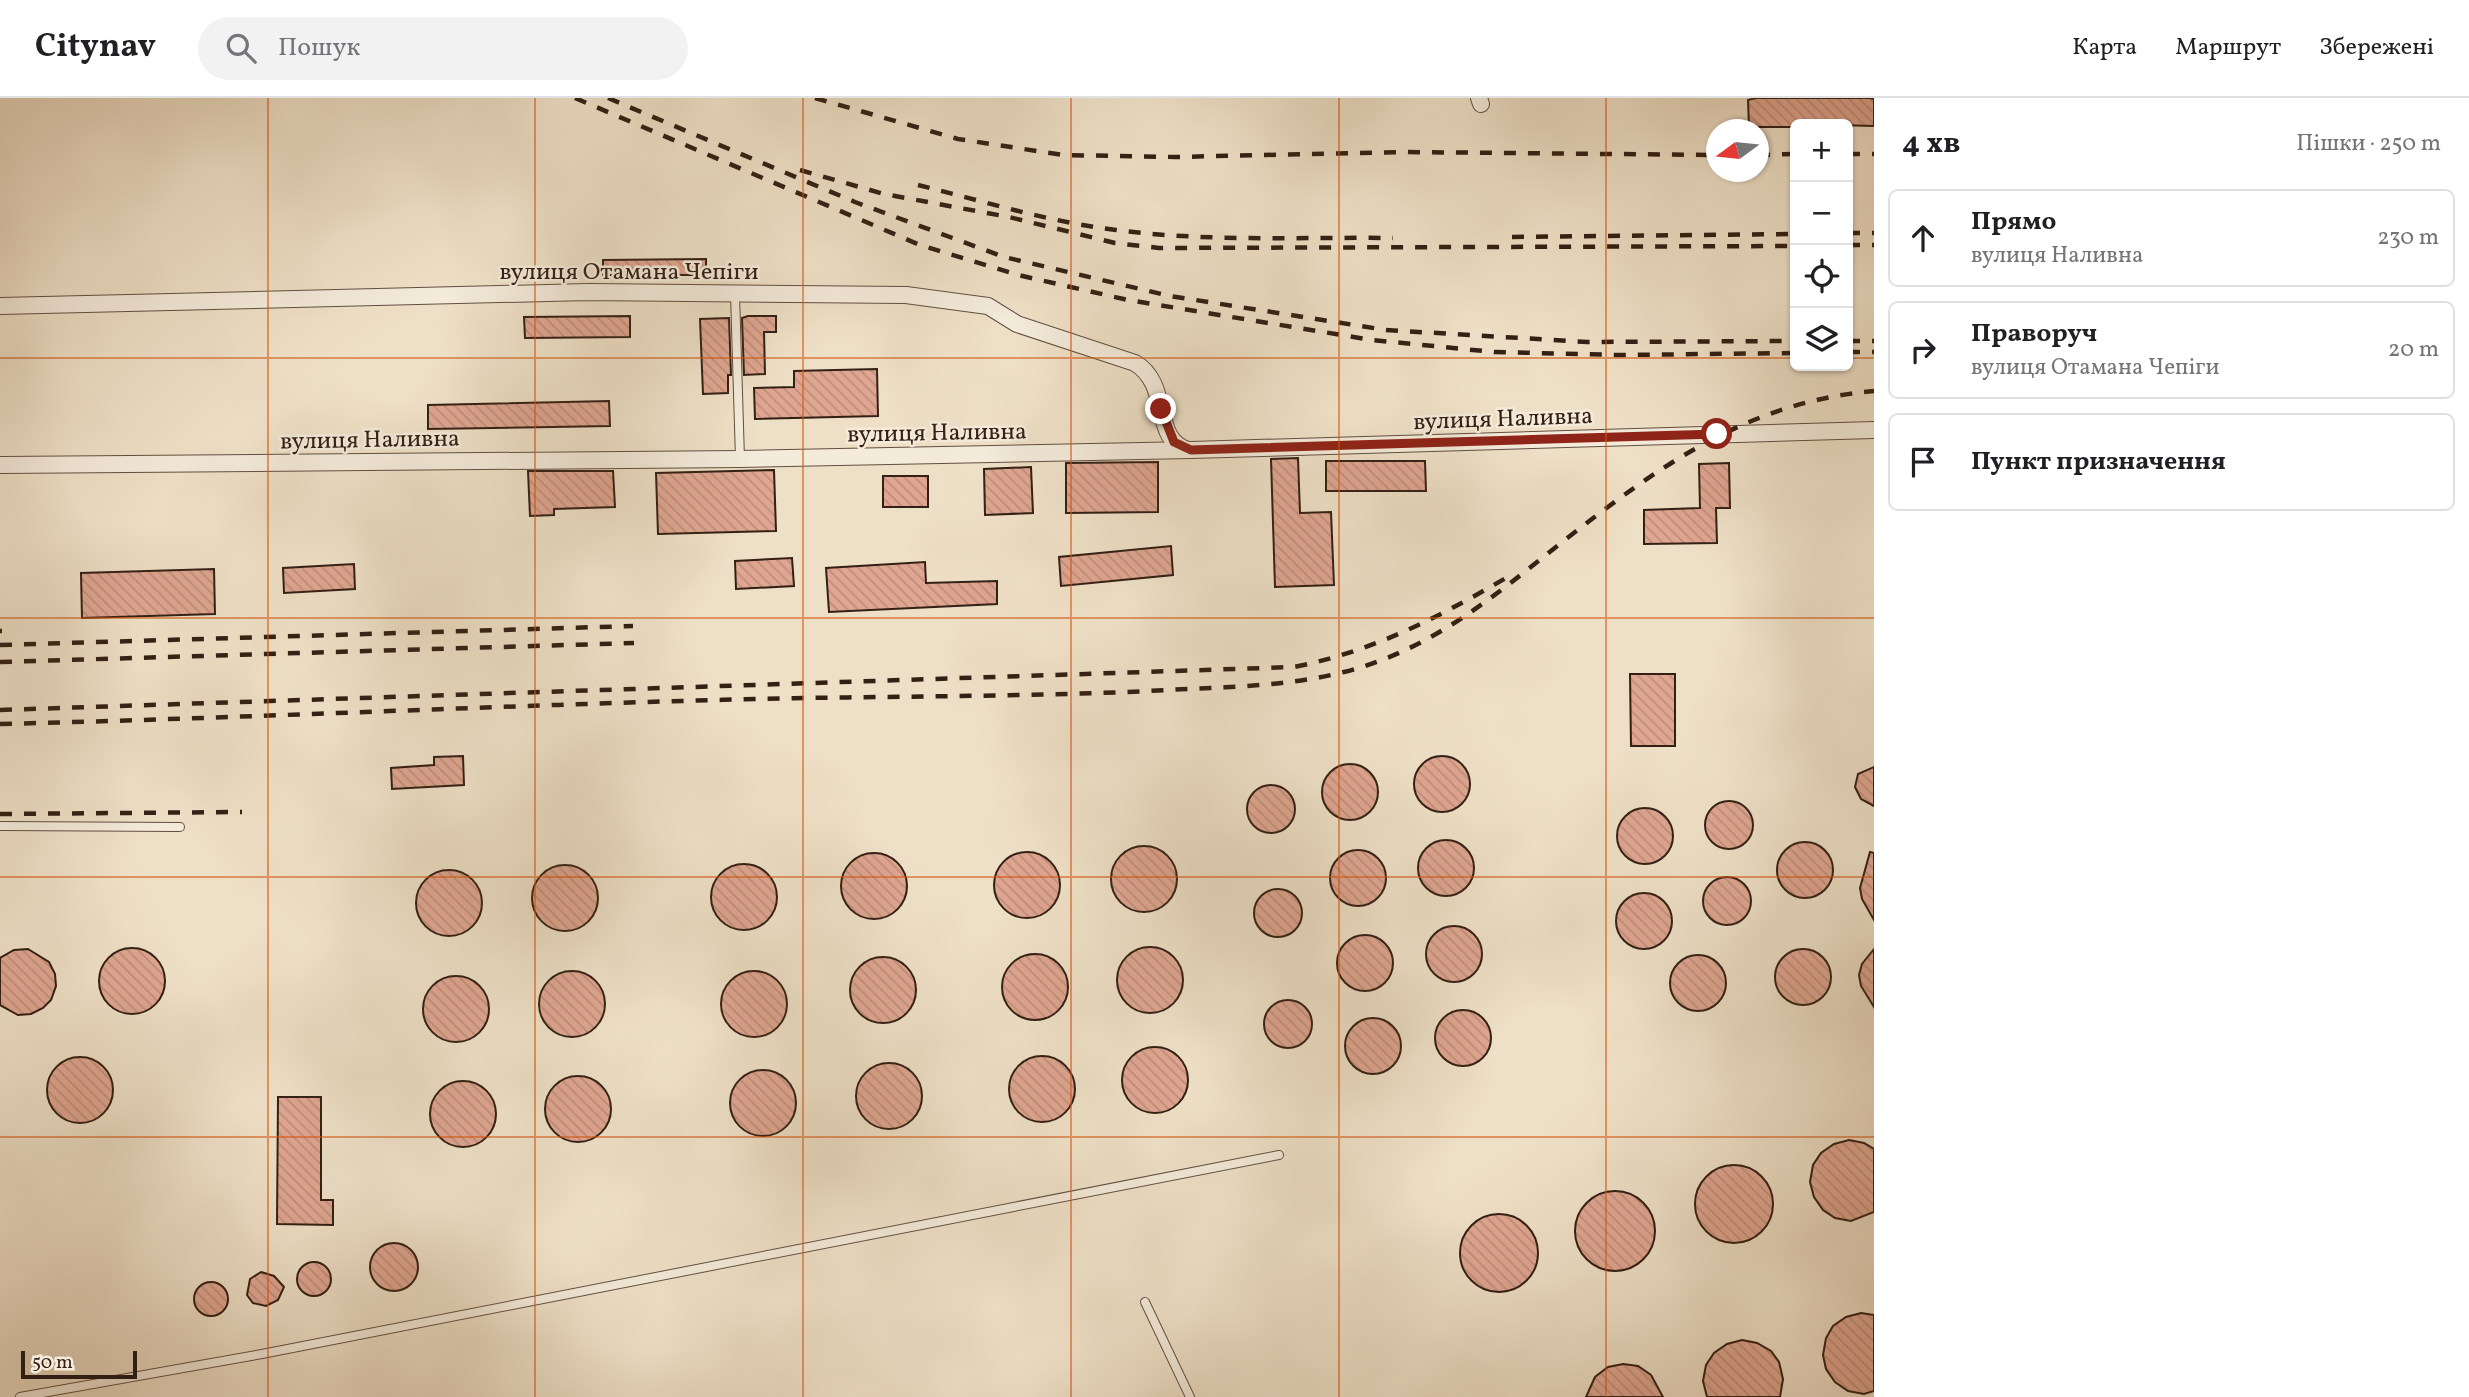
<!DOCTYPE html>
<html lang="uk">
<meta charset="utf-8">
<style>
:root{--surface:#fff;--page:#f2f2f2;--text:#202124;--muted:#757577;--line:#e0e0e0}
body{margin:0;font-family:Vollkorn,serif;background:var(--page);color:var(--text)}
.controls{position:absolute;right:21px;top:21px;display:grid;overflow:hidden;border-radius:10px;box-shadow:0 2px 5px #0004}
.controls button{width:63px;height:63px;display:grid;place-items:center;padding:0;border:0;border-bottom:2px solid var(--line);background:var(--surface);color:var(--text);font:35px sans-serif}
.compass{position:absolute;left:1706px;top:21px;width:63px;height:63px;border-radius:50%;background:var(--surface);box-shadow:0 2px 5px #0004;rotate:255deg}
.scale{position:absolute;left:21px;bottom:18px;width:116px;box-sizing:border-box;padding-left:7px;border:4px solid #331f14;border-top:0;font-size:19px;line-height:24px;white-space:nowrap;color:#331f14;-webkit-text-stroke:5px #f4ebdb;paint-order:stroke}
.stop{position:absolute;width:21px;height:21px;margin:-16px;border:5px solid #8f2418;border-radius:50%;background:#fff}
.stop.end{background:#8f2418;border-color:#fff;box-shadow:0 2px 7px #0008}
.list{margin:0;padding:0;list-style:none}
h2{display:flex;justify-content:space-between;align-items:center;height:91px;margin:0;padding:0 28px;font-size:30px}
h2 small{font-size:23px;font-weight:400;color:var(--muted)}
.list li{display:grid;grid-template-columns:46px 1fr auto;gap:21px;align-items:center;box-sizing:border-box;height:98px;margin:0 14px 14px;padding:0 14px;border:2px solid var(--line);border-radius:10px}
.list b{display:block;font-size:26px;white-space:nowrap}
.list p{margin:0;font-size:23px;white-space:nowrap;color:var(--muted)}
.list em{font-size:23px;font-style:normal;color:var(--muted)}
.icon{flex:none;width:38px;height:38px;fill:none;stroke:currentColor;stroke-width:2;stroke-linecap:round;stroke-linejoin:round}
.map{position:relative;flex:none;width:1874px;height:1299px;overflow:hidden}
header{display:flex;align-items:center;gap:42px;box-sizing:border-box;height:98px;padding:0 35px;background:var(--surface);border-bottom:2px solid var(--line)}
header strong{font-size:33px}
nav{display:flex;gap:38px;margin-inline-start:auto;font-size:24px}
.search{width:490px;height:63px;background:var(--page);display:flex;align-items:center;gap:18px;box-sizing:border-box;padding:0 24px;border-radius:38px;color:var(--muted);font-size:26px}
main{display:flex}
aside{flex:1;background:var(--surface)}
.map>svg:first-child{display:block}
</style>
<header>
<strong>Citynav</strong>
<div class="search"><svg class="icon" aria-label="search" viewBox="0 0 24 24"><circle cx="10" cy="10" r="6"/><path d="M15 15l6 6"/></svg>Пошук</div>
<nav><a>Карта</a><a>Маршрут</a><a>Збережені</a></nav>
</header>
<main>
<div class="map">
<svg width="1874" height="1299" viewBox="0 0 1874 1299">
<defs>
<pattern id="building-back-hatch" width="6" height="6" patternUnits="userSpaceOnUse" patternTransform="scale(1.75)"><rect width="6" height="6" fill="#dfa691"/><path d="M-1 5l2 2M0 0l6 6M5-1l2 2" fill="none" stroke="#c08e7c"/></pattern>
</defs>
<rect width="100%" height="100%" fill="#eee0c7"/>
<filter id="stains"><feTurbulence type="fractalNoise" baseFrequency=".00286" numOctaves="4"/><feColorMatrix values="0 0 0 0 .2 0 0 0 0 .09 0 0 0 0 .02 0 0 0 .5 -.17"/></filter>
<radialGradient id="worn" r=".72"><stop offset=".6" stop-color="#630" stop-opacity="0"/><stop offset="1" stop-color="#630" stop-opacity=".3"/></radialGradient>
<g fill="url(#building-back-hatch)" stroke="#331f14" stroke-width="2">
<polygon points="1756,0 1870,0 1874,1 1874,28 1795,26 1795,29 1749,29 1748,2"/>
<polygon points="706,161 706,177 603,177 603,162"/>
<polygon points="630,218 630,239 525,240 524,219"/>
<polygon points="748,218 776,218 776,234 764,234 765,276 744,277 742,220"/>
<polygon points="729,220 731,277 728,277 728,295 703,296 700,221"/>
<polygon points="877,271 878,318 755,321 754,290 794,289 794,273"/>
<polygon points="609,303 610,328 428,331 428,307"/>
<polygon points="1298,360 1300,415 1331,414 1334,487 1275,489 1271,361"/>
<polygon points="1326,363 1425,363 1426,393 1326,393"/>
<polygon points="1158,364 1158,414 1066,415 1066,365"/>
<polygon points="1729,365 1730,410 1716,410 1717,445 1644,446 1644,412 1700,410 1699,366"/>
<polygon points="1031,369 1033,415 985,417 984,371"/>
<polygon points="774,372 776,433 658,436 656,375"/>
<polygon points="528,373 613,373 615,409 554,411 554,417 530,418"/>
<rect x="883" y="378" width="45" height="31"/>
<polygon points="1171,448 1173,477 1061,488 1059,459"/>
<polygon points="792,460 794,488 736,491 735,463"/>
<polygon points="925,464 926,485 997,483 997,506 829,514 826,470"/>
<polygon points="354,466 355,491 284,495 283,470"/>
<polygon points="214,471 215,516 82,520 81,475"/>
<polygon points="1630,576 1675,576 1675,648 1631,648"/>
<polygon points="463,658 464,687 392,691 391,670 434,667 434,659"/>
<circle cx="1442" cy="686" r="28"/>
<circle cx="1350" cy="694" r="28"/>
<polygon points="1874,669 1874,708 1861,701 1855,689 1858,676"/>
<circle cx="1271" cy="711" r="24"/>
<circle cx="1729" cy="727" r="24"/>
<circle cx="1645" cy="738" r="28"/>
<circle cx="1446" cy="770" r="28"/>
<circle cx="1805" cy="772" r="28"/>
<circle cx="1144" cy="781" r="33"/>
<circle cx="1358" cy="780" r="28"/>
<polygon points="1870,754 1874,755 1874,822 1862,801 1860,790"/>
<circle cx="1027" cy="787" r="33"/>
<circle cx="874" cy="788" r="33"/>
<circle cx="744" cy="799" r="33"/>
<circle cx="565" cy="800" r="33"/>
<circle cx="449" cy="805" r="33"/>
<circle cx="1727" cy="803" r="24"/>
<circle cx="1278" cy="815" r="24"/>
<circle cx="1644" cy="823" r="28"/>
<circle cx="1454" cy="856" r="28"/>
<circle cx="1365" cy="865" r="28"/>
<circle cx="1150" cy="882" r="33"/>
<circle cx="132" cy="883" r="33"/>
<polygon points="28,851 49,864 55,876 56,888 51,902 43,910 31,916 18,917 0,907 0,860 14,852"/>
<polygon points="1874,851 1874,909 1861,888 1859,877 1862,866"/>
<circle cx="1803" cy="879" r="28"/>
<circle cx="1035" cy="889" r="33"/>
<circle cx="1698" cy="885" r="28"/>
<circle cx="883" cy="892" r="33"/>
<circle cx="754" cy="906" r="33"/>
<circle cx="572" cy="906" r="33"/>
<circle cx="456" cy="911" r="33"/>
<circle cx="1288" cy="926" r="24"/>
<circle cx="1463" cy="940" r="28"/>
<circle cx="1373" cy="948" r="28"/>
<circle cx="1155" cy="982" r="33"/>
<circle cx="1042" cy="991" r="33"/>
<circle cx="80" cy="992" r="33"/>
<circle cx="889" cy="998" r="33"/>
<circle cx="763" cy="1005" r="33"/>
<circle cx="578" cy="1011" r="33"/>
<circle cx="463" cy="1016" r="33"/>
<polygon points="278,999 321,999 321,1102 333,1102 333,1127 277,1126"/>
<polygon points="1849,1042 1864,1045 1874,1051 1874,1114 1851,1123 1835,1120 1823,1112 1814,1099 1810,1084 1813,1067 1821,1055 1834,1046"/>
<circle cx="1734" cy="1106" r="39"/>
<circle cx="1615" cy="1133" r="40"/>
<circle cx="1499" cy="1155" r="39"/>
<circle cx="394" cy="1169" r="24"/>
<circle cx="314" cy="1181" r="17"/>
<polygon points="261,1174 274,1178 284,1189 278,1202 266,1208 253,1205 247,1197 250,1181"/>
<circle cx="211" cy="1201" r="17"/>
<polygon points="1861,1215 1874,1217 1874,1293 1864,1296 1848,1293 1835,1284 1826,1271 1823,1257 1826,1240 1833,1228 1846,1219"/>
<polygon points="1742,1242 1757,1245 1771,1253 1779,1264 1783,1281 1780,1299 1707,1299 1703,1283 1706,1267 1714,1255 1727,1246"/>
<polygon points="1623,1266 1638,1268 1651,1277 1663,1299 1586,1299 1595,1279 1608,1269"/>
</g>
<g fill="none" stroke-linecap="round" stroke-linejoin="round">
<defs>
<g id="lane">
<polyline points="735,196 740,361"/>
<polyline points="0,728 180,729"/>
<polyline points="1145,1204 1190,1299"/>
<polyline points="20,1299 262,1256 1279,1057"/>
</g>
<g id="street">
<polyline points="1479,0 1481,6"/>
<path d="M0 208 588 194 906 197 988 208 1017 226 1135 265C1172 287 1151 342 1188 352"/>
<polyline points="0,367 740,361 1191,352 1874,332"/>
</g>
</defs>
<use href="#lane" stroke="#624f41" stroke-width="10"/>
<use href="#street" stroke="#624f41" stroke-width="18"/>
<use href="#lane" stroke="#f4ebdb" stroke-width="8"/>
<use href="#street" stroke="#f4ebdb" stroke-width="16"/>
<g stroke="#331f14" stroke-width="4.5" stroke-dasharray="12 12" stroke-linecap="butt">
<polyline points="575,0 920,147 1018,177 1128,202 1372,242 1494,254 1619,257 1795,255"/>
<polyline points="608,0 855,104 1004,159 1170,198 1386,232 1587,244 1795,243"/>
<polyline points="815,0 958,41 1063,57 1175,59 1403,54 1716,57"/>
<polyline points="1848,56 1874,56"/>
<polyline points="1758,57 1795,56"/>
<polyline points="800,72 884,96 1009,119 1115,145 1159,150 1795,148"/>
<path d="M918 87C983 103 1049 124 1116 132 1207 144 1301 139 1393 140"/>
<polyline points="1848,135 1874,135"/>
<polyline points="1512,139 1795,136"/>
<polyline points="1848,147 1874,147"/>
<polyline points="1848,243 1874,243"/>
<polyline points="1848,254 1874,254"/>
<polyline points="0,533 2,533"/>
<polyline points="0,547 633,528"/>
<polyline points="0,564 634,545"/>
<path d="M0 612 1294 569C1375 553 1441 518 1511 477"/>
<path d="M0 626C252 620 504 607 756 601 887 598 1018 599 1149 593 1214 589 1280 590 1344 574 1431 552 1493 499 1561 445 1658 369 1747 304 1874 293"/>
<polyline points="0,716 242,714"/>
</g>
</g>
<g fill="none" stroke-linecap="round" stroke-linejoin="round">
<polyline stroke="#8f2418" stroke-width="9" points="1161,311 1174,344 1191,352 1717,336"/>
</g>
<path fill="none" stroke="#d6530d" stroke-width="2" stroke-opacity="0.55" d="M268 0V1299M535 0V1299M803 0V1299M1071 0V1299M1339 0V1299M1606 0V1299M0 260H1795M1848 260H1874M0 520H1874M0 779H1874M0 1039H1874"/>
<g text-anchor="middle" stroke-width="5" stroke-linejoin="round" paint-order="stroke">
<g font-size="24" fill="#331f14" stroke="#f4ebdb">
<text x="629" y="181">вулиця Отамана Чепіги</text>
<text transform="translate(1503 320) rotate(-2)" y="8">вулиця Наливна</text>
<text transform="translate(937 334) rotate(-1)" y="8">вулиця Наливна</text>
<text transform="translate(370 341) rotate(-1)" y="8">вулиця Наливна</text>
</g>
</g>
<rect width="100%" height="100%" filter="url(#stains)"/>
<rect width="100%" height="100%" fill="url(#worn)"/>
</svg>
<div class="controls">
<button>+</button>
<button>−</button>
<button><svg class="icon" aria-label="locate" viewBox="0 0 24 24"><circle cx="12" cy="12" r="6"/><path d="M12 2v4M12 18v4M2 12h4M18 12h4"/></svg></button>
<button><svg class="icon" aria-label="layers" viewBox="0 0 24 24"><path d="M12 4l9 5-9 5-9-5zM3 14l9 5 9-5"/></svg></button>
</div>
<svg class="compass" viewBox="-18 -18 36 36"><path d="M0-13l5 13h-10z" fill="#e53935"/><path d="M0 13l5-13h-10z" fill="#757577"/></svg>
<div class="scale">50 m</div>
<div class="stop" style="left:1717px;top:336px"></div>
<div class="stop end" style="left:1161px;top:311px"></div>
</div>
<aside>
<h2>4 хв<small>Пішки · 250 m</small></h2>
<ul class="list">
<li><svg class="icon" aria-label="ahead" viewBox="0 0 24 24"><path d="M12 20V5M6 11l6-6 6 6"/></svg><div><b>Прямо</b><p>вулиця Наливна</p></div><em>230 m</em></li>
<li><svg class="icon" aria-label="right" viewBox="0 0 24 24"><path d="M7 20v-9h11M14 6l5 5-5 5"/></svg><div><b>Праворуч</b><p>вулиця Отамана Чепіги</p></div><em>20 m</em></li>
<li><svg class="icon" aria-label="arrive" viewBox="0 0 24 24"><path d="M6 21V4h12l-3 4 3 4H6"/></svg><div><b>Пункт призначення</b></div></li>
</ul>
</aside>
</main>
